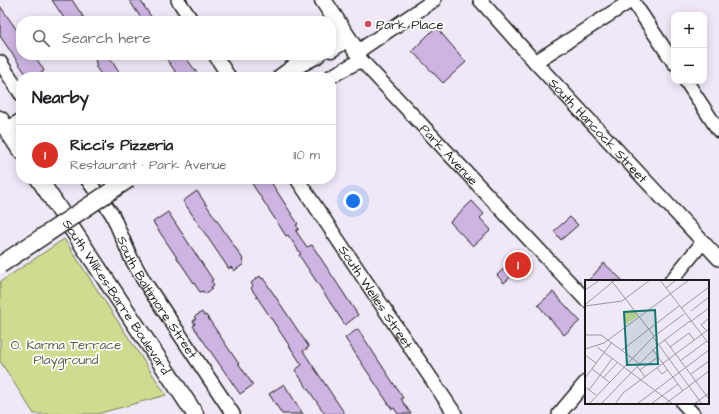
<!DOCTYPE html>
<meta charset="utf-8">
<style>
:root{--surface:#fff;--page:#f2f2f2;--text:#202124;--muted:#757577;--line:#e0e0e0;--accent:#d93025}
body{margin:0;font-family:"Architects Daughter",sans-serif;background:var(--page);color:var(--text)}
.controls{position:absolute;right:12px;top:12px;display:grid;overflow:hidden;border-radius:8px;box-shadow:0 2px 10px #0003}
.controls button{width:36px;height:36px;display:grid;place-items:center;padding:0;border:0;border-bottom:1px solid var(--line);background:var(--surface);color:var(--text);font:20px sans-serif}
.you{position:absolute;left:353px;top:201px;width:14px;height:14px;margin:-10px;border:3px solid #fff;border-radius:50%;background:#1a73e8;box-shadow:0 0 0 6px #1a73e833}
.badge{display:grid;place-items:center;width:26px;height:26px;border-radius:50%;background:var(--accent);color:#fff;font-size:13px;font-weight:700}
.pin{position:absolute;translate:-50% -50%;border:2px solid #fff;box-shadow:0 1px 4px #0006}
.list{margin:0;padding:0;list-style:none}
h2{display:flex;justify-content:space-between;align-items:center;height:52px;margin:0;padding:0 16px;font-size:17px}
h2 small{font-size:13px;font-weight:400;color:var(--muted)}
.list li{display:grid;grid-template-columns:26px 1fr auto;gap:12px;align-items:center;box-sizing:border-box;height:60px;padding:0 16px;border-top:1px solid var(--line)}
.list b{display:block;font-size:15px;white-space:nowrap}
.list p{margin:0;font-size:13px;white-space:nowrap;color:var(--muted)}
.list em{font-size:13px;font-style:normal;color:var(--muted)}
.icon{flex:none;width:22px;height:22px;fill:none;stroke:currentColor;stroke-width:2;stroke-linecap:round;stroke-linejoin:round}
.map{position:relative;flex:none;width:719px;height:414px;overflow:hidden}
.search{position:absolute;background:var(--surface);box-shadow:0 2px 10px #0003;left:16px;top:16px;width:320px;height:44px;display:flex;align-items:center;gap:10px;box-sizing:border-box;padding:0 14px;border-radius:16px;color:var(--muted);font-size:15px}
.panel{position:absolute;background:var(--surface);box-shadow:0 2px 10px #0003;left:16px;top:72px;width:320px;height:112px;border-radius:16px}
.map>svg:first-child{display:block}
</style>
<div class="map">
<svg width="719" height="414" viewBox="0 0 719 414">
<rect width="100%" height="100%" fill="#f0e8f7"/>
<filter id="ink" filterUnits="userSpaceOnUse"><feTurbulence type="fractalNoise" baseFrequency=".025" numOctaves="2"/><feDisplacementMap in="SourceGraphic" scale="8" xChannelSelector="R" yChannelSelector="G"/><feConvolveMatrix kernelMatrix="1 2 1 2 8 2 1 2 1" color-interpolation-filters="sRGB"/></filter>
<g filter="url(#ink)">
<polygon fill="#cfdc8f" stroke="#767c56" points="64,239 166,395 97,414 34,414 0,361 0,282"/>
<g fill="#cdb4e3" stroke="#1c1c1c">
<polygon points="52,0 72,0 86,21 66,21"/>
<polygon points="129,0 140,0 154,21 143,21"/>
<polygon points="0,6 21,36 21,55 34,55 42,67 44,71 41,73 44,77 28,77 0,36"/>
<polygon points="436,27 466,62 443,83 412,51"/>
<polygon points="95,55 108,55 122,77 103,77 95,66 97,65 95,61 98,59"/>
<polygon points="164,55 184,55 200,77 179,77"/>
<polygon points="249,179 269,179 298,224 296,225 299,229 296,231 302,240 307,247 312,245 358,315 345,325 299,255 301,254 288,235 286,236"/>
<polygon points="197,191 243,259 242,260 244,264 234,271 231,267 229,269 183,201"/>
<polygon points="472,201 484,214 480,218 491,230 473,246 450,222"/>
<polygon points="168,212 213,280 211,281 214,285 211,287 212,289 205,294 203,291 200,292 153,222"/>
<polygon points="570,217 578,225 561,240 554,231"/>
<polygon points="519,255 526,263 504,283 497,275"/>
<polygon points="604,263 623,281 588,281"/>
<polygon points="260,276 262,279 263,278 309,347 303,351 345,414 325,414 295,370 302,365 251,288 253,286 251,283"/>
<polygon points="553,292 580,321 564,335 538,305"/>
<polygon points="202,312 204,316 206,315 253,385 240,394 193,326 195,324 193,321 196,319 194,317"/>
<polygon points="358,329 403,398 401,399 411,414 398,414 394,408 392,409 345,338"/>
<polygon points="284,384 303,414 282,414 269,394"/>
</g>
<g fill="none" stroke-linecap="round" stroke-linejoin="round">
<defs>
<g id="minor">
<polyline points="178,0 192,21"/>
<path id="s1" d="M434 0 357 52 361 60 586 300"/>
<path id="s2" d="M480 0 535 62 719 259"/>
<polyline points="632,0 674,63"/>
<polyline points="215,55 229,77"/>
<polyline points="0,62 21,94"/>
<polyline points="535,62 632,0"/>
<polyline points="330,77 361,60"/>
<polyline points="686,81 719,131"/>
<polyline points="7,129 21,120"/>
<path id="s3" d="M87 179 112 214 131 258 144 281 233 414"/>
<path id="s4" d="M297 179 455 414"/>
<polyline points="671,281 703,242"/>
<polyline points="683,403 693,414"/>
<polyline points="559,414 586,382"/>
</g>
<g id="major">
<polyline points="323,0 357,52"/>
<polyline points="331,49 348,38"/>
<polyline points="281,77 296,66 317,55"/>
<polyline points="0,119 21,151"/>
<path id="s5" d="M39 179 195 414"/>
</g>
</defs>
<use href="#minor" stroke="#1c1c1c" stroke-width="16"/>
<use href="#major" stroke="#1c1c1c" stroke-width="19"/>
<use href="#minor" stroke="#fff" stroke-width="13"/>
<use href="#major" stroke="#fff" stroke-width="16"/>
<defs>
<polyline id="major-bridge" points="0,265 129,179"/>
</defs>
<use href="#major-bridge" stroke="#1c1c1c" stroke-width="19" stroke-linecap="butt"/>
<use href="#major-bridge" stroke="#fff" stroke-width="16"/>
</g>
</g>
<circle fill="#d1495b" stroke="#fff" stroke-width="1.5" cx="368" cy="24" r="4"/>
<g text-anchor="middle" stroke-width="3.5" stroke-linejoin="round" paint-order="stroke">
<g font-size="13" fill="#1c1c1c" stroke="#fff" text-anchor="start">
<text x="376" y="29">Park Place</text>
</g>
<g font-size="13" fill="#1c1c1c" stroke="#fff">
<text dy="5" stroke="none"><textPath href="#s2" startOffset="176">South Hancock Street</textPath></text>
<text dy="5" stroke="none"><textPath href="#s1" startOffset="231">Park Avenue</textPath></text>
<text dy="5" stroke="none"><textPath href="#s5" startOffset="141">South Wilkes-Barre Boulevard</textPath></text>
<text dy="5" stroke="none"><textPath href="#s4" startOffset="142">South Welles Street</textPath></text>
<text dy="5" stroke="none"><textPath href="#s3" startOffset="138">South Baltimore Street</textPath></text>
</g>
<g font-size="13" fill="#5b5f44" stroke="#fff">
<text x="66" y="349">O. Karma Terrace<tspan x="66" dy="15">Playground</tspan></text>
</g>
</g>
<g transform="translate(585 280)">
<rect width="124" height="124" fill="#f0e8f7"/>
<path d="M47 29 53 36 41 44 38 35Z" fill="#cfdc8f"/>
<path fill="none" stroke="#9b969f" stroke-width="1" d="M26 0 69 56M75 0 124 64M81 8 91 0M0 10 15 0M1 24 30 0M0 26 37 21 65 0M96 28 124 7M106 31 124 17M105 42 124 28M122 51 116 45 124 38M0 55H16L55 84M68 57 99 34M80 60 124 119M12 67 88 124M85 67 104 53 109 60M0 69 19 63 104 0M37 70 94 26M68 70 98 111M0 75 11 83M95 81 122 61M52 86 60 97M72 88 77 94 82 90M7 89 24 102M55 90 73 77M106 94 124 81M0 98 27 62M18 98 32 83M0 107 11 115M4 110 27 79M4 124 68 57 117 124M16 124 73 65 105 41M30 124 38 113 124 49M52 124 124 70M66 124 93 104M80 124 124 91M109 124 124 113"/>
<path fill="#0f766e" fill-opacity="0.15" stroke="#0f766e" stroke-width="2" d="M70 30 73 84 42 85 39 32Z"/>
<rect width="124" height="124" fill="none" stroke="#1c1c1c" stroke-width="2"/>
</g>
</svg>
<div class="controls">
<button>+</button>
<button>−</button>
</div>
<div class="you"></div>
<div class="pin badge" style="left:518px;top:265px">1</div>
<div class="search"><svg class="icon" aria-label="search" viewBox="0 0 24 24"><circle cx="10" cy="10" r="6"/><path d="M15 15l6 6"/></svg>Search here</div>
<section class="panel">
<h2>Nearby<small></small></h2>
<ul class="list">
<li><span class="badge">1</span><div><b>Ricci's Pizzeria</b><p>Restaurant · Park Avenue</p></div><em>110 m</em></li>
</ul>
</section>
</div>
